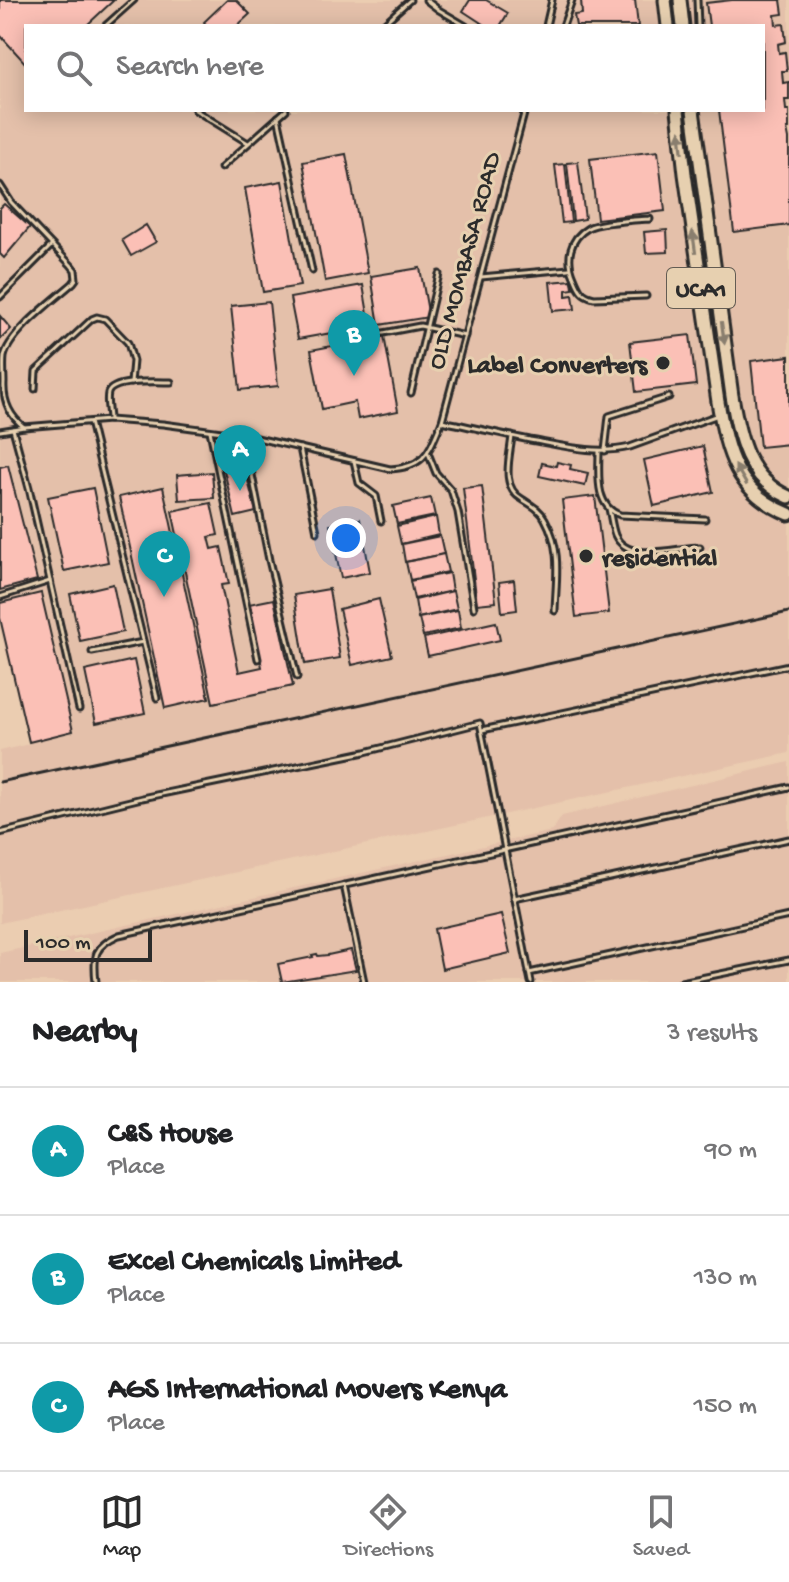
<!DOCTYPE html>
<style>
:root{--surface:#fff;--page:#f2f2f2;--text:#202124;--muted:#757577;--line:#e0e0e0;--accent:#2b2b2b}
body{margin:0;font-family:"Gochi Hand",sans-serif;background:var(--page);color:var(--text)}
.scale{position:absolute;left:24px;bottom:20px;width:128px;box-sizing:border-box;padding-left:8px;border:4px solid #2b2b2b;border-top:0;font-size:22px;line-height:28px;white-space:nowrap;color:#2b2b2b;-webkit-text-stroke:6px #e7d0b0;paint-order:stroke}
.you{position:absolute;left:346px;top:538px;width:28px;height:28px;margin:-20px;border:6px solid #fff;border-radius:50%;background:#1a73e8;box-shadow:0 0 0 12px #1a73e833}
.badge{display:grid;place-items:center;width:52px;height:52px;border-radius:50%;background:var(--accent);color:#fff;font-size:26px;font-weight:700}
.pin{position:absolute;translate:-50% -66px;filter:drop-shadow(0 2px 4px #0008)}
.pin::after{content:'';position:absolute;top:42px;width:28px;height:24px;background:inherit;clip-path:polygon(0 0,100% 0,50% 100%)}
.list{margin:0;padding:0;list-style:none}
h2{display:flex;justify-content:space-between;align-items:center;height:104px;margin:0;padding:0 32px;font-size:34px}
h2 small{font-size:26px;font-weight:400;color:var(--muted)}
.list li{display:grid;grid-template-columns:52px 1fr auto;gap:24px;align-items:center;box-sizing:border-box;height:128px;padding:0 32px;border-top:2px solid var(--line)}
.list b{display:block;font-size:30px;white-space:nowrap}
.list p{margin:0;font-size:26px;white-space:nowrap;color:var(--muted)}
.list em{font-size:26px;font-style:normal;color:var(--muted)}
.icon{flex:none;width:44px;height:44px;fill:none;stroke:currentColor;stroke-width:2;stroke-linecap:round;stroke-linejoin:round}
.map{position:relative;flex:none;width:789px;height:982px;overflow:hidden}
.search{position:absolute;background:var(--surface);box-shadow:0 4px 20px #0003;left:24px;right:24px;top:24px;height:88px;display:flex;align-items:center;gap:20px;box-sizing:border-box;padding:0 28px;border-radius:0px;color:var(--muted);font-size:30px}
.sheet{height:488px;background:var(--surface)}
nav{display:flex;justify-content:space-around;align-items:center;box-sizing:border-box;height:112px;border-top:2px solid var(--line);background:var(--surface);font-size:22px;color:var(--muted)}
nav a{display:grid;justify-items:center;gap:4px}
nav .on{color:var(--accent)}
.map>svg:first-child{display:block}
</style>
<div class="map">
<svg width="789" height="982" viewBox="0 0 789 982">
<rect width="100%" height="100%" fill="#ebcdb1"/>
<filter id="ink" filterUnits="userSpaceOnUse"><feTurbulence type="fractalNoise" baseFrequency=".0125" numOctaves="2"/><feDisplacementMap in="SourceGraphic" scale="16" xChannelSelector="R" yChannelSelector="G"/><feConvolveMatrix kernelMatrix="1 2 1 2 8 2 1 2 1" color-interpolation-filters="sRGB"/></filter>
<g filter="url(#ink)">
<g fill="#e4c0aa" fill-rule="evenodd">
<path d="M0 0H789V753L0 923V751L29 744 0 628ZM26 26H763V110H26Z"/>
<polygon points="789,762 789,982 0,982 0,953 552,831 562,816"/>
</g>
<g fill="#fbc0b6" stroke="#2b2b2b" stroke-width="2">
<polygon points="0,0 114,0 86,26 26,26 26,64 0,35"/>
<polygon points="227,0 236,0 250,14 237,26 207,26 204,22"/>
<polygon points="470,0 486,0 508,13 500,26 486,26 463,11"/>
<polygon points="581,0 635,0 638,26 576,26 574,15 582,14"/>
<polygon points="732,0 781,0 783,14 775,15 776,25 784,24 786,42 778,44 779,53 785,52 787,71 782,71 783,83 789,82 789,100 785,100 786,110 789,110 789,129 787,129 789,139 789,225 734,232 719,110 763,110 763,26 709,26 706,3"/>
<polygon points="658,151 665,211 597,219 590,159"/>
<polygon points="346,154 368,273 325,281 303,162"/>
<polygon points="578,162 585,219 573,221 567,163"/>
<polygon points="565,164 571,222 562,223 555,165"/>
<polygon points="282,181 300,286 263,292 245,188"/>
<polygon points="4,204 30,227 4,258 0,254 0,208"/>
<polygon points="146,225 156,242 131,256 122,240"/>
<polygon points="667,230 668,252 646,253 644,232"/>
<polygon points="420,268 429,317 379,325 371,276"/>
<polygon points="572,280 573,289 566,290 566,296 573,295 575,309 553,311 550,282"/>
<polygon points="363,285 370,326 298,339 290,298"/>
<polygon points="269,302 278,386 240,390 231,306"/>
<polygon points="0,316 11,329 0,340"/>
<polygon points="690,335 696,385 636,392 630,342"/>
<polygon points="384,336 398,411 358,419 355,402 322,409 311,350"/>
<polygon points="789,356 789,444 760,447 751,361"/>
<polygon points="703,446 713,492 654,506 644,460"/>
<polygon points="557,462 571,465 570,469 588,473 585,486 539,476 542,463 556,466"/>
<polygon points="8,465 37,580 0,590 0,467"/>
<polygon points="244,465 256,512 235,517 224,470"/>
<polygon points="212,472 214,498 179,500 177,475"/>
<polygon points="482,486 496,602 477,604 463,488"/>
<polygon points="163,487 209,698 165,708 119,497"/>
<polygon points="93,488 108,562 64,571 48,497"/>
<polygon points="595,496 609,613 576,617 562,500"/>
<polygon points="431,498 435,516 397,524 393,506"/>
<polygon points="211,503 218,535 209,537 212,549 221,547 229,584 221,585 239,672 262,667 249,604 274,599 293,686 213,703 172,511"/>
<polygon points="436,517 439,535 401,544 397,526"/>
<polygon points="360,519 370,572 341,578 330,525"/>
<polygon points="440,536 444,554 405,562 402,544"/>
<polygon points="444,554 448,572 410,580 406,562"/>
<polygon points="449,573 452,591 414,599 410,581"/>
<polygon points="514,580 517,610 502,612 499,582"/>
<polygon points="113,584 123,632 80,641 70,594"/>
<polygon points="329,589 340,658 305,664 294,595"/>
<polygon points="453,591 457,609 418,618 415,600"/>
<polygon points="41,593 73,731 29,742 0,618 0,603"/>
<polygon points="379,599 392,656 352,665 339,609"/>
<polygon points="458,610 461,628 423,636 419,618"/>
<polygon points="496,622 500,640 428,656 424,638"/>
<polygon points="134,660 145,713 96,723 85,671"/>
<polygon points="501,914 510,953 442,969 434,929"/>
<polygon points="351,950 356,970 282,982 278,964 313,957 312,955 317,954 318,956 328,955"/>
</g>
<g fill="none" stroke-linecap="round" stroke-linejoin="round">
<defs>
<g id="lane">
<polyline points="426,0 439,10 466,26"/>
<polyline points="697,0 698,26"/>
<polyline points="105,26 134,0"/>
<polyline points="381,26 410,0"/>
<polyline points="546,26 552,0"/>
<polyline points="563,26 572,0"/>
<polyline points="195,110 248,143"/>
<polyline points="278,117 312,271"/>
<polyline points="221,168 286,110"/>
<path d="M0 185 11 202 71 265 75 270 76 279 73 283C54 300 9 333 4 357 3 365 4 375 4 383 3 401 10 416 24 427"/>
<polyline points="481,277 569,269"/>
<path d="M646 296 594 298C581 295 579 289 574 277 566 259 569 239 588 228 598 222 636 220 650 219"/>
<polyline points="0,297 51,246"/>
<polyline points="373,335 420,326 465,336"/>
<polyline points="35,389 36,371 92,319 97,317 105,319 128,343 133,361 131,383"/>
<polyline points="411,393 439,274"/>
<path d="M109 420C109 412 106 401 108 393 113 379 158 382 171 382"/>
<path d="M442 421C472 427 501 434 530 440 563 446 597 455 630 447L718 415"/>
<polyline points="90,422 157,698"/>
<polyline points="13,429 29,488 79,709"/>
<path d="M0 431 24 427 109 420 163 424 244 435 390 469C427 467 429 450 442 421L525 110"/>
<polyline points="210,431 258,659"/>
<polyline points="244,435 269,560 297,677"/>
<path d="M512 436C510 457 500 487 522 499 531 505 540 509 545 519 562 550 556 578 555 611"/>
<polyline points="300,448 317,532"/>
<path d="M599 451C599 473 594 506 620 515L705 519"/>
<polyline points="605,451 609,416 669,397"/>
<polyline points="428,453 436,473 451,490 458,512 474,608"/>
<polyline points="354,461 359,483 376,496 381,521"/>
<path d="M609 509C611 517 612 527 615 535 628 564 676 547 700 547"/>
<polyline points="0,597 50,581"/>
<polyline points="92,652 143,642"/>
<polyline points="482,730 789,665"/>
<polyline points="0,833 142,798 365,752 480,723 531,982"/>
<polyline points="344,885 364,982"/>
<polyline points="514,899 789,839"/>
<polyline points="529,973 789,916"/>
<path d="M96 982C93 956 94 946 119 935L789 787"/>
<polyline points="681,982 789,960"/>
</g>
<g id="primary">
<polyline points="665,0 668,26"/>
<polyline points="680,0 683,26"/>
<path d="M678 110 685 174 718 402C727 453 736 493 789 514"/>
<path d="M693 110 732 396C739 437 747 479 789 497"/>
</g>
</defs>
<use href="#lane" stroke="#2b2b2b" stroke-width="9"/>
<use href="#primary" stroke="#2b2b2b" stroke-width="17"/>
<use href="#lane" stroke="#e7d0b0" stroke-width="3"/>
<use href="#primary" stroke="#e7d0b0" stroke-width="11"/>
<polyline stroke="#2b2b2b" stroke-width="3" points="0,782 789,612"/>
</g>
<defs><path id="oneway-solid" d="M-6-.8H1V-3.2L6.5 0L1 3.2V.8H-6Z" transform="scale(2)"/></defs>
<g fill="#897e6e">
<use href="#oneway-solid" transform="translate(681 142) rotate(-96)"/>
<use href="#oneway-solid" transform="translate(694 242) rotate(-98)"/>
<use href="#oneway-solid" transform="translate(723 333) rotate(82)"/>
<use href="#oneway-solid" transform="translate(741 475) rotate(-120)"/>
</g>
</g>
<g fill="#2b2b2b" stroke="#e7d0b0" stroke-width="3">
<circle cx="663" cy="363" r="8"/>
<circle cx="586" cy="556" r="8"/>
</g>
<g text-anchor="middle" stroke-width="6" stroke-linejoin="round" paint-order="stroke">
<rect fill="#e7d0b0" stroke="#635c53" stroke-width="2" x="667" y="268" width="68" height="40" rx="6"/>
<g font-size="24" font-weight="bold" fill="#2b2b2b">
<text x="701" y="296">UCA1</text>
</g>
<g font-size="26" fill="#2b2b2b" stroke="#e7d0b0">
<text transform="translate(462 260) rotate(-75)" y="9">OLD MOMBASA ROAD</text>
</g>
<g font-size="26" font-weight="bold" fill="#2b2b2b" stroke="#e7d0b0" text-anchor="end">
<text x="647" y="372">Label Converters</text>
<text x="602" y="565" text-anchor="start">residential</text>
</g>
</g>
</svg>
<div class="scale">100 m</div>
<div class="you"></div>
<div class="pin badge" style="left:240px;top:491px;background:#0f9aa8">A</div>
<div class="pin badge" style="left:354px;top:376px;background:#0f9aa8">B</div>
<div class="pin badge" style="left:164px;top:597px;background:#0f9aa8">C</div>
<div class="search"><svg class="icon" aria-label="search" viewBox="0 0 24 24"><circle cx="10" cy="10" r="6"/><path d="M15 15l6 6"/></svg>Search here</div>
</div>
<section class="sheet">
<h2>Nearby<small>3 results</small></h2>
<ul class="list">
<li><span class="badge" style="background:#0f9aa8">A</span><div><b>C&amp;S House</b><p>Place</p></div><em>90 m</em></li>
<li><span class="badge" style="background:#0f9aa8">B</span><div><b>Excel Chemicals Limited</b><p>Place</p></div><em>130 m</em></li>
<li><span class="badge" style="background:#0f9aa8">C</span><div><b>AGS International Movers Kenya</b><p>Place</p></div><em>150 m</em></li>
</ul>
</section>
<nav>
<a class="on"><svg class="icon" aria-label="map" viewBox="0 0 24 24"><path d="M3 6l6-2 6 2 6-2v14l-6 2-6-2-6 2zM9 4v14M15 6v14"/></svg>Map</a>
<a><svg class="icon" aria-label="directions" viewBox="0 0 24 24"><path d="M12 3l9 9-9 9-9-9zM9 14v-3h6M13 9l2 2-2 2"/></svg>Directions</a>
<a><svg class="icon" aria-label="saved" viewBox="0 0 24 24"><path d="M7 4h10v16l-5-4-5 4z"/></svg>Saved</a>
</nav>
